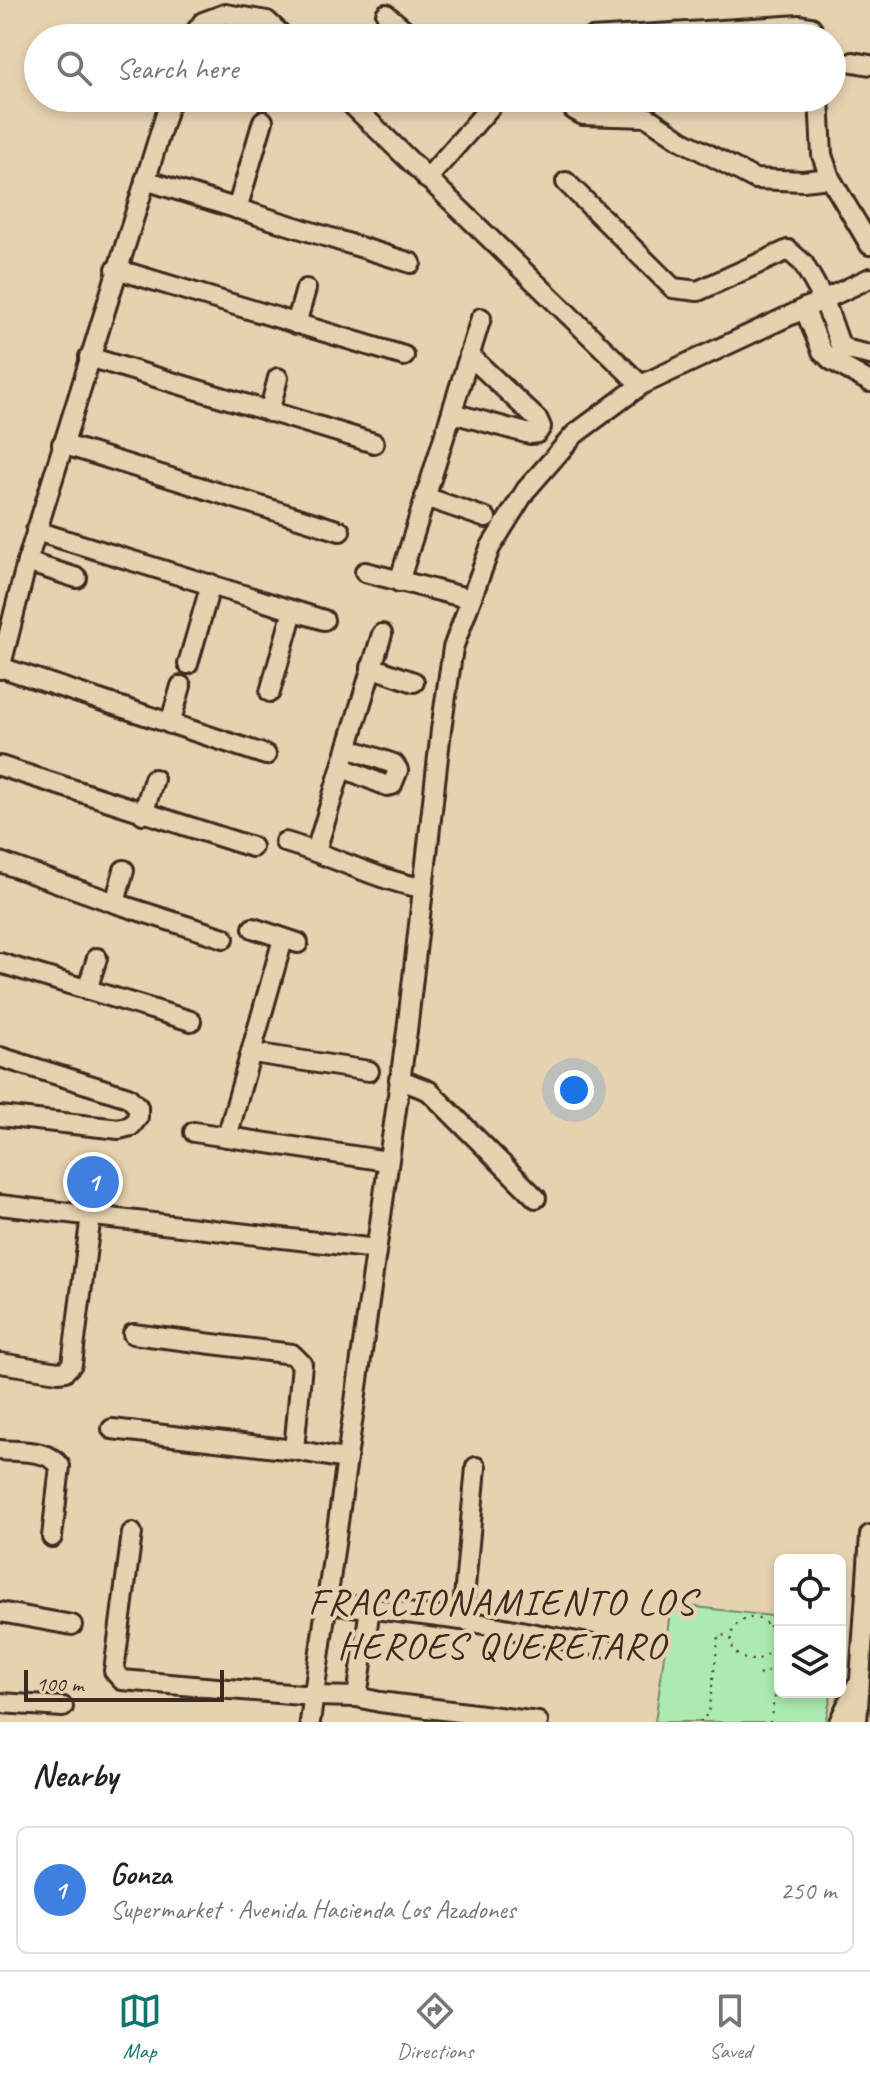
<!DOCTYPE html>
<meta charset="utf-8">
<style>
:root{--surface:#fff;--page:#f6f6f6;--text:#222;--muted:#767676;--line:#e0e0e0;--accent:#0f766e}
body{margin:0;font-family:Caveat,sans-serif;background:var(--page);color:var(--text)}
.controls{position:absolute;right:24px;bottom:24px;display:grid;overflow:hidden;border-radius:12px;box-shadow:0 4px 12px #0003}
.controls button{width:72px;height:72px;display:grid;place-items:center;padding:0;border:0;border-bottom:2px solid var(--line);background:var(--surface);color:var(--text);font:40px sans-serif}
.scale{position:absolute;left:24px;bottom:20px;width:200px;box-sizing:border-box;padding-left:8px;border:4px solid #3b2a1e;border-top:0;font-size:22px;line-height:28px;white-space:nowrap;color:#3b2a1e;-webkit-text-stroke:6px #e6d2b0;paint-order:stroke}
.you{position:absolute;left:574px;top:1090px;width:28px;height:28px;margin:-20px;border:6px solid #fff;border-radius:50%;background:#1a73e8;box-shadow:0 0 0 12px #1a73e833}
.badge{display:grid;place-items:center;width:52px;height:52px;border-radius:50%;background:var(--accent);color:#fff;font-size:26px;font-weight:700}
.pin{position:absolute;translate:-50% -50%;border:4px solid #fff;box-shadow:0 2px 8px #0006}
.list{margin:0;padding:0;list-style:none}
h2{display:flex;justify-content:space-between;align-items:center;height:104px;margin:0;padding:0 32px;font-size:34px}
h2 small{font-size:26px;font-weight:400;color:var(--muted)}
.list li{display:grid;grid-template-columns:52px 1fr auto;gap:24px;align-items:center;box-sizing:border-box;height:128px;margin:0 16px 16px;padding:0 16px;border:2px solid var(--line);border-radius:12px}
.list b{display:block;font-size:30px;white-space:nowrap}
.list p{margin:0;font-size:26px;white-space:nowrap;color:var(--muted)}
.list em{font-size:26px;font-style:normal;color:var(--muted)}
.icon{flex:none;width:44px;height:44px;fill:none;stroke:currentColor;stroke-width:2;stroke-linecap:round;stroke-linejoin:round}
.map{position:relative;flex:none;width:870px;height:1722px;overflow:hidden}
.search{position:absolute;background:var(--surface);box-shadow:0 4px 12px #0003;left:24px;right:24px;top:24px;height:88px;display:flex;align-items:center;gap:20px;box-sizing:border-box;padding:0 28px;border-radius:44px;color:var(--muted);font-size:30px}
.sheet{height:248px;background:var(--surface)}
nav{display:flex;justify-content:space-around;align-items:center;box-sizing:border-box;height:112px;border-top:2px solid var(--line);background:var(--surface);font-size:22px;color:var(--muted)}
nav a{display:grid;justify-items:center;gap:4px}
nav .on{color:var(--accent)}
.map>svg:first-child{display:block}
</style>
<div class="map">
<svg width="870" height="1722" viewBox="0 0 870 1722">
<rect width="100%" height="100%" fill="#e6d2b0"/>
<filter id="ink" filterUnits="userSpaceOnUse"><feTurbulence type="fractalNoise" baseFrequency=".0125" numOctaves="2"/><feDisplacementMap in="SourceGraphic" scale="16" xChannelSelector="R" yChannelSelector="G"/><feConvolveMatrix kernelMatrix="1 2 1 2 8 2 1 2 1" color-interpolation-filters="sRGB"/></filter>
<g filter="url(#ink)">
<polygon fill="#aceab1" stroke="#748a68" stroke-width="2" points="671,1604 780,1617 780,1692 832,1692 825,1722 655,1722"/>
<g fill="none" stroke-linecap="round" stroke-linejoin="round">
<defs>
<g id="minor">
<polyline points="386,14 414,38"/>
<polyline points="191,38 203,22 225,14 267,21 285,38"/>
<polyline points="591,38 800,25 811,27 816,38"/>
<polyline points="853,62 870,65"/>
<polyline points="345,98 641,385"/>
<polyline points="573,98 574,110 583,115 647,117 681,140 755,179 803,181 830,178"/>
<polyline points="819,98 822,155 830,178 870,245"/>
<polyline points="427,179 498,98"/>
<polyline points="145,180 411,263"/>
<polyline points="566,182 673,288 698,291 788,250 803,263 824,300 840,345 848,350 870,355"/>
<polyline points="237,209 263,121"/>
<polyline points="116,269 404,356"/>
<polyline points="804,308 822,351 831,360 870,382"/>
<polyline points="296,324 306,289"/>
<polyline points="89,357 374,443"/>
<polyline points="269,412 278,378"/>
<polyline points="452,413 530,434 537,433 541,427 538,420 469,355"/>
<polyline points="62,444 340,531"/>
<polyline points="425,497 486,518"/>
<polyline points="36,531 324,620"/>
<polyline points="27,562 77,578"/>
<polyline points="365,572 471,599"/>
<polyline points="399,582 481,318"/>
<polyline points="188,664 211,584"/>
<polyline points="0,667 266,755"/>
<polyline points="371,667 414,682"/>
<polyline points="0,669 27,562 171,98"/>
<polyline points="270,692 293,611"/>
<polyline points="170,724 181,686"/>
<polyline points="0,766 252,847"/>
<polyline points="343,768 387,786 392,785 398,770 394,764 348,748"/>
<polyline points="143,814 154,779"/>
<path d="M285 842C331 855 374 879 422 888"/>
<polyline points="316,851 382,634"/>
<polyline points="0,862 115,903 224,938"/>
<polyline points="115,903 124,870"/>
<polyline points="253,928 298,943"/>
<polyline points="0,963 191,1021"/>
<polyline points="87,990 97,958"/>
<polyline points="253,1053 369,1071"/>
<polyline points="0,1057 128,1097 138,1107 138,1117 131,1126 119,1129 0,1116"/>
<polyline points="399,1079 429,1091 536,1198"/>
<polyline points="194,1132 387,1161"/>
<polyline points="227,1137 283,939"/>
<polyline points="0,1205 376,1249"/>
<polyline points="133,1334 292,1354 302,1364 294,1450"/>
<polyline points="0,1363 58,1372 65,1371 72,1364 91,1215"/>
<polyline points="112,1429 294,1450 345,1459"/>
<path d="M0 1450C19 1452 48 1449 60 1466L52 1537"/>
<polyline points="132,1533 114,1671 122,1680 313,1696 357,1697 380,1702 538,1722"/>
<polyline points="328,1603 462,1620 604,1647"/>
<polyline points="0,1612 72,1625"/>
<polyline points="462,1620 476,1467"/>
<polyline points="357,1697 370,1608"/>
<polyline points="0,1703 63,1707"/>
<polyline points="310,1722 407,1031 441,730 453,648 490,548 526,490 575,434 641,385 870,278"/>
<polyline points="839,1722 855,1688"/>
<polyline points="857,1722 870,1535"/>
</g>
</defs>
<use href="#minor" stroke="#3b2a1e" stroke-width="24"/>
<g stroke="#3b2a1e" stroke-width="2" stroke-dasharray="2 6" stroke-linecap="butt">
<circle cx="752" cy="1639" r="21"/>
<polyline points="769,1626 780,1628"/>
<polyline points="840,1641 848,1641"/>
<polyline points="773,1645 780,1653"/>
<polyline points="759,1675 780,1666"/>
<polyline points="701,1722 701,1718 708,1715 719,1635 730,1636"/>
<polyline points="770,1722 780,1670"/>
</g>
<use href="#minor" stroke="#e6d2b0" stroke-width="18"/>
</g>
</g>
<g text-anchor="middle" stroke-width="8" stroke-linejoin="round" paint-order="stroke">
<g font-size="38" letter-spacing="2" fill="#3b2a1e" stroke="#e6d2b0">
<text x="502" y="1614">FRACCIONAMIENTO LOS<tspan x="502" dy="44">HEROES QUERETARO</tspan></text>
</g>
</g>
</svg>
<div class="controls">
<button><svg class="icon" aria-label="locate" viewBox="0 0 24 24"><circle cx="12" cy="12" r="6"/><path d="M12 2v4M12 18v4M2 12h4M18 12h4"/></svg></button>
<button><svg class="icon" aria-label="layers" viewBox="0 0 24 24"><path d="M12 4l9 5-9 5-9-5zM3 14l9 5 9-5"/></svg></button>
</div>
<div class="scale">100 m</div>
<div class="you"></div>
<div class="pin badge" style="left:93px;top:1182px;background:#3f7fe0">1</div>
<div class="search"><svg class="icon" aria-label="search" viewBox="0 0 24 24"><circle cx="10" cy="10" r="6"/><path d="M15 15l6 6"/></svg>Search here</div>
</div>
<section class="sheet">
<h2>Nearby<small></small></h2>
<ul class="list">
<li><span class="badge" style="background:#3f7fe0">1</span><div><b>Gonza</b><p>Supermarket · Avenida Hacienda Los Azadones</p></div><em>250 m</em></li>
</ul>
</section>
<nav>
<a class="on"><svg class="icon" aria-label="map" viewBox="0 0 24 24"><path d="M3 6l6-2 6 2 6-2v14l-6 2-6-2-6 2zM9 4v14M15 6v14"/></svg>Map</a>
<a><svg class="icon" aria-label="directions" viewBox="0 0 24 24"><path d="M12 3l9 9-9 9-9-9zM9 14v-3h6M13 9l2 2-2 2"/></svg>Directions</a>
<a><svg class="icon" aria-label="saved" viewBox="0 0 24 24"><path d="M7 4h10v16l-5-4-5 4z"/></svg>Saved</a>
</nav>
